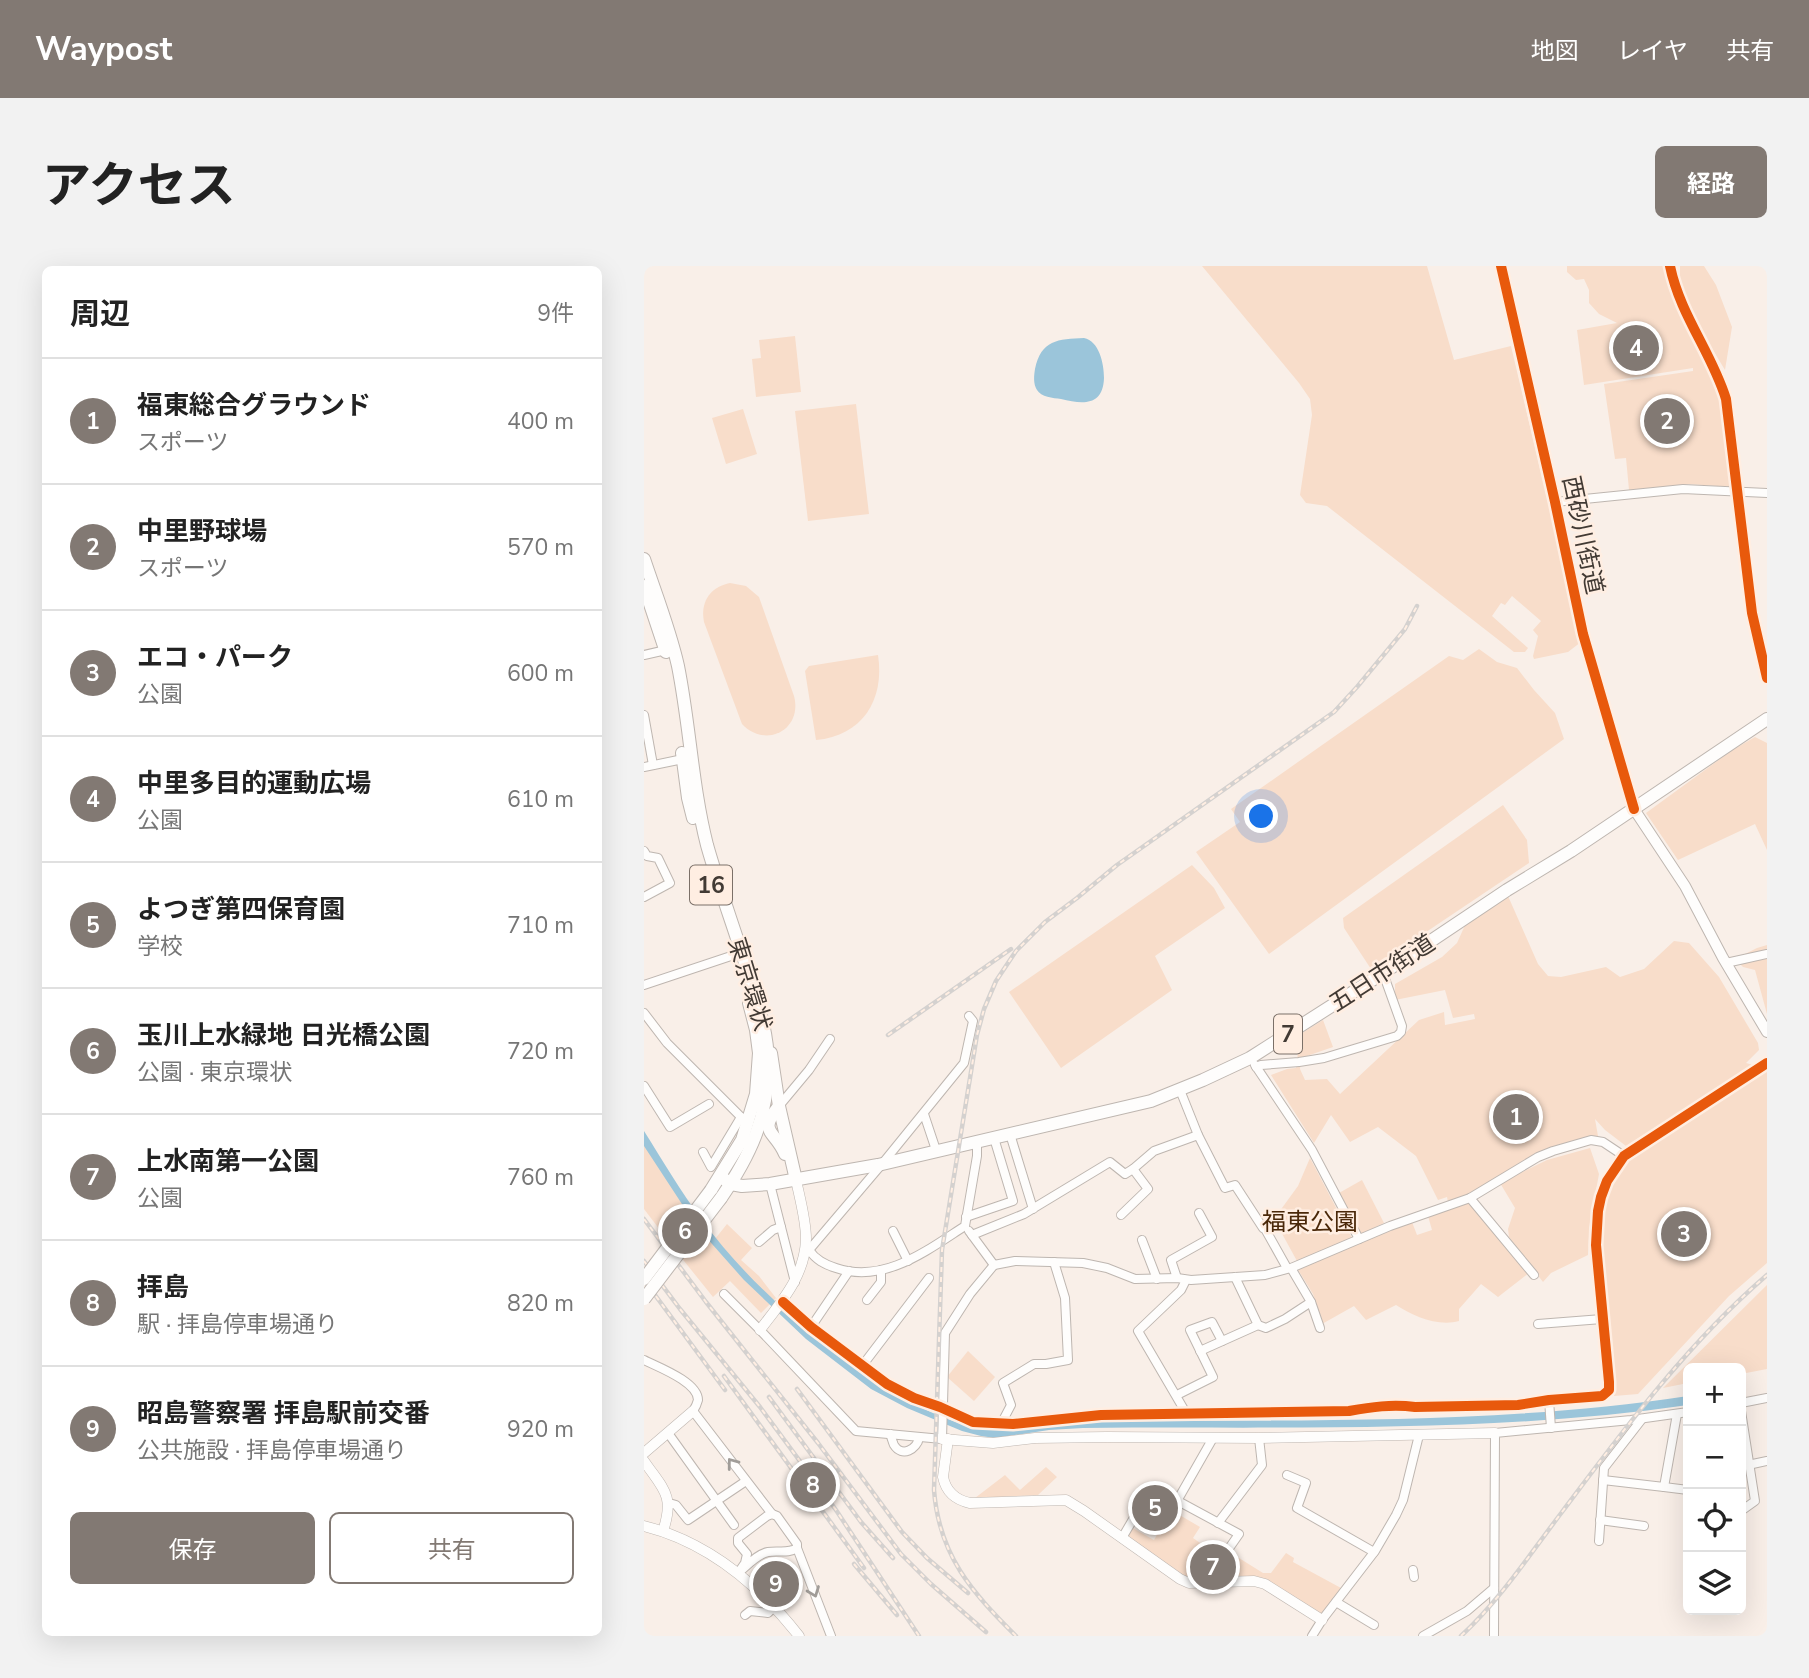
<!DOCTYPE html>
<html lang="ja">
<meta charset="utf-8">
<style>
:root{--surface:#fff;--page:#f2f2f2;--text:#222;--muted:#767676;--line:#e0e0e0;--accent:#827973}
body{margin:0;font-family:"Nunito Sans","Noto Sans JP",sans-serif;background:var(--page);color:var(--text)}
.controls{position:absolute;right:21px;bottom:21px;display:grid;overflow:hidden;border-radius:10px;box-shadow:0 7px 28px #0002}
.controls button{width:63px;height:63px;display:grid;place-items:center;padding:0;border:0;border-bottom:2px solid var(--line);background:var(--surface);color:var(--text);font:35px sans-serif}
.you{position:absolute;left:618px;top:551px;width:24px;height:24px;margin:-18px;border:5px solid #fff;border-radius:50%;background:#1a73e8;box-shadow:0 0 0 10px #1a73e833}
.badge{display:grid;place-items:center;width:46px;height:46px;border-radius:50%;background:var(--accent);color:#fff;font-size:23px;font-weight:700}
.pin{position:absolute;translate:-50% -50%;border:4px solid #fff;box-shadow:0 2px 7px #0006}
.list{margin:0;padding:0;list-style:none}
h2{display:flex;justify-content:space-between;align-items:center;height:91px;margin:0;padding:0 28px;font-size:30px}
h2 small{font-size:23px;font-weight:400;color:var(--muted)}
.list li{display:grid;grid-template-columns:46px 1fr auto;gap:21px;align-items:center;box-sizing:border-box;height:126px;padding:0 28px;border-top:2px solid var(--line)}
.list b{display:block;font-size:26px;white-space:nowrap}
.list p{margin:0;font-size:23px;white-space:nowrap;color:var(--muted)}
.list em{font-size:23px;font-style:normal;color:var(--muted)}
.actions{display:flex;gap:14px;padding:21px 28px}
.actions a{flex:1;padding:16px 0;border:2px solid var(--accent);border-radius:10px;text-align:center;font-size:24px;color:var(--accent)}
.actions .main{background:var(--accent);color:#fff}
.icon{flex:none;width:38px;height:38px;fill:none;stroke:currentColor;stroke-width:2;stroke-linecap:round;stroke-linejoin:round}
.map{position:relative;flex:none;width:1123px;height:1370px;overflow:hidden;border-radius:10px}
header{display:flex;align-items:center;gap:42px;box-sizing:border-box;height:98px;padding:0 35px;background:var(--accent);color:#fff}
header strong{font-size:33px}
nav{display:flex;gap:38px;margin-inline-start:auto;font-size:24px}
.intro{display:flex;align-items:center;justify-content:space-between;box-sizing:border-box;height:168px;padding:0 42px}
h1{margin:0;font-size:49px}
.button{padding:18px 32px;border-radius:10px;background:var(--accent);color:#fff;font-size:24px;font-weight:700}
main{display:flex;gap:42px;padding:0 42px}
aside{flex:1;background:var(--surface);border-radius:10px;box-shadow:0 7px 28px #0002}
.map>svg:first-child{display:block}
</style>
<header>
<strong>Waypost</strong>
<nav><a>地図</a><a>レイヤ</a><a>共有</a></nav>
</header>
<div class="intro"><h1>アクセス</h1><a class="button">経路</a></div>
<main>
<aside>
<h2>周辺<small>9件</small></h2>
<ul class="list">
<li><span class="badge">1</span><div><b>福東総合グラウンド</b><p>スポーツ</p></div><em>400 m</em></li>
<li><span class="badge">2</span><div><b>中里野球場</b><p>スポーツ</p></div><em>570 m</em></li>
<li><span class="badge">3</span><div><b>エコ・パーク</b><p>公園</p></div><em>600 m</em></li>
<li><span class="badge">4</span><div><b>中里多目的運動広場</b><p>公園</p></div><em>610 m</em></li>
<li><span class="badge">5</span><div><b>よつぎ第四保育園</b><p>学校</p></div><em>710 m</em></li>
<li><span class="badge">6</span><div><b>玉川上水緑地 日光橋公園</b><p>公園 · 東京環状</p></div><em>720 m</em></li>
<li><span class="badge">7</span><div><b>上水南第一公園</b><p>公園</p></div><em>760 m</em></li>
<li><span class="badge">8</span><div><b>拝島</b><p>駅 · 拝島停車場通り</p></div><em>820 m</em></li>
<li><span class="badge">9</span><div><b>昭島警察署 拝島駅前交番</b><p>公共施設 · 拝島停車場通り</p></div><em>920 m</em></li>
</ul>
<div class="actions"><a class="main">保存</a><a>共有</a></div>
</aside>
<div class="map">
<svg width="1123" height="1370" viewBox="0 0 1123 1370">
<rect width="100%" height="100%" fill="#f9efe8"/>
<g fill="#f8ddca">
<polygon points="558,0 783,0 810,94 867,80 937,376 924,386 890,393 889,390 894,370 889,364 897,355 868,330 861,339 857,337 848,350 884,382 881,386 870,386 683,240 662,237 656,229 668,149 666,133 655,117"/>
<polygon points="923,0 1023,0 1025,12 1036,10 1036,0 1060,0 1072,19 1088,61 1081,104 1047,48 1037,53 1075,120 1087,221 1045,218 985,224 982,192 971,193 960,118 1049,105 1049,102 940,119 933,64 973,57 955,48 945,37 945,24 940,13 932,14 923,6"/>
<polygon points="151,70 157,126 112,131 108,93 117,92 115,74"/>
<polygon points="212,138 225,248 164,255 151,145"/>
<polygon points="99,143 113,188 82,198 68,152"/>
<path d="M86 317 102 320 115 331 150 430C159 464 121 483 98 458L60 356C56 336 66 321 86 317Z"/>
<polygon points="835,383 853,396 873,402 890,424 911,447 920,473 625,688 552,586 596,556 587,543 805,390 819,394"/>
<path d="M234 389C241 434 218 470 172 474L161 405 165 400Z"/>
<polygon points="1111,471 1123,477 1123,584 1111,558 1034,594 1002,547 1087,485"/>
<polygon points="859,539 883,574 885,597 727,703 700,662 699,652"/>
<polygon points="548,599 570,622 581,642 511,690 528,724 417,802 365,726"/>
<polygon points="864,630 894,698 904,710 917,711 962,701 976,711 1000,703 1030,675 1045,677 1075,711 1114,777 1115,784 1102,797 1123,803 1123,997 1085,1030 994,1128 970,1130 956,977 958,945 967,917 984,892 1084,826 1077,820 982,880 961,864 951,853 954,870 899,885 824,928 804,936 803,931 794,934 772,890 734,861 706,876 687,849 670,877 627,809 643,803 652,802 654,786 644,776 679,754 689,781 657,792 656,803 661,814 683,813 696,828 775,754 800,746 801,759 831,753 830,748 809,752 801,724 751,734 751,718 798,691 813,677 822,657"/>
<polygon points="1123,679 1123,748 1111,704 1099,701 1091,693 1113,682"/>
<polygon points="0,879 71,973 83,958 108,982 97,994 115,1010 132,1032 117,1047 86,1015 69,1031 32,985 0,943"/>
<polygon points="946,882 955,908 945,962 944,989 907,1007 899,1016 865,971 864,963 871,942 856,917 903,894"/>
<polygon points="666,892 709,974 653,995 630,953 654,920"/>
<polygon points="718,914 740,957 716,969 695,927"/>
<path d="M824 935 885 1007 854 1031 837 1018 815 1043V1055C794 1061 769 1050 752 1039L722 1054 710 1040 678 1058 669 1028 653 1002 768 956 773 969 788 964 784 950Z"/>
<polygon points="1123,1019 1123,1103 1097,1108 1097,1102 1044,1102 1044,1117 1019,1122"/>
<polygon points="324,1085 351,1111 330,1135 303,1111"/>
<polygon points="402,1201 413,1211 394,1229 331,1232 361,1209 376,1224"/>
<polygon points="527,1244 556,1261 549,1272 581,1294 587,1287 619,1307 627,1307 642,1287 650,1292 649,1296 697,1322 676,1350 622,1314 547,1314 482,1270 487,1261 510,1274"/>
</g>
<g fill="#9bc5da">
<path d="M440 72C455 75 460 97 460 112 459 141 438 138 417 133 409 132 397 131 393 124 389 118 390 109 391 103 397 74 414 73 440 72Z"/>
<path d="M0 865C19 895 37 926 58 954 94 1003 139 1045 186 1082 213 1103 238 1124 269 1138 289 1147 319 1161 341 1163 366 1165 392 1158 417 1156 446 1153 476 1155 505 1155 685 1154 866 1157 1044 1130V1139C844 1168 641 1160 439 1162L405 1164 351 1172 337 1170 318 1165 263 1142 227 1123 162 1073 100 1014 53 961 0 880Z"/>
</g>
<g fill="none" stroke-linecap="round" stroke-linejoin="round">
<defs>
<g id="minor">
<polyline points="911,236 1039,223 1123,227"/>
<polyline points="0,389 22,384"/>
<polyline points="0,449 9,499"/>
<polyline points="0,501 39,493"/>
<polyline points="0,585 3,590 14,592 26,617 0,631"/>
<polyline points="1082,697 1123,688"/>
<polyline points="0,719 90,689"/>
<polyline points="0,747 23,777 104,858"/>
<polyline points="611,799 668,884 715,973"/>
<polyline points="612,801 617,799 655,796 680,792 753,770 757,766 758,760 739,707"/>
<polyline points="0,820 26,861 65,838"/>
<polyline points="536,824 554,869 581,922 591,919 619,962"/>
<polyline points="135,840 165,804 186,773"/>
<polyline points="280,848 292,884"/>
<polyline points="366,868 389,943"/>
<polyline points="59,886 67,901 97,851"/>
<polyline points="489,903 510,885 554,869"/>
<polyline points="126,918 151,1016"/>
<polyline points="826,932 890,1009"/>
<polyline points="322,951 369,935 350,872"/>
<polyline points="620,961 643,1002"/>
<polyline points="249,965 264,995"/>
<polyline points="325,965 350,999"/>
<polyline points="328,969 380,948 466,896 481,908 489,903 504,923 477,949"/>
<polyline points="498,974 513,1013"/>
<polyline points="115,976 129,964 137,961"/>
<path d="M165 984C172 994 180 998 192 1002 240 1018 282 985 321 960L333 890V876"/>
<polyline points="160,988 165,984 238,898 320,797 329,755 325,750"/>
<polyline points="350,999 371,995 439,997 463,1002 491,1013 533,1012 547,1014 621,1009 647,1002 746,960 826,932 894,891 909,885 947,874 959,876 980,890"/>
<polyline points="591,1011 614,1059 622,1062 641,1053 667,1036 647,1002"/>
<polyline points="533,1012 527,994 568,971 555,947"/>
<polyline points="80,1028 116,1064 212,1165 298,1173 301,1067 326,1028 350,999"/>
<polyline points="223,1034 237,1016 237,1004"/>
<path d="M139 1036 167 1061 243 1118 270 1132 296 1141 329 1156 369 1158 457 1149 705 1145C727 1141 748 1138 771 1141L865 1139 905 1134 907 1162"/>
<polyline points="667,1036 676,1062"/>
<polyline points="894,1058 958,1053"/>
<polyline points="167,1061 205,1005"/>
<polyline points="556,1085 614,1059"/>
<path d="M0 1094C14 1101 54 1116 54 1134 53 1138 51 1142 49 1145L128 1248"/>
<polyline points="218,1100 285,1012"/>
<polyline points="533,1129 569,1111 546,1064 568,1056 578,1075"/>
<polyline points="1097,1137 1123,1132"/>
<polyline points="1097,1145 1111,1235 1097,1245"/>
<polyline points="542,1147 494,1065 537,1024 542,1014"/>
<polyline points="357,1158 367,1139 359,1117 390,1098 402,1098 424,1094 421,1032 410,996"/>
<polyline points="24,1167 90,1259"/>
<path d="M246 1168C247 1170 249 1177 250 1179 258 1192 273 1183 275 1172"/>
<polyline points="1104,1199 1123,1195"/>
<polyline points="643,1209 662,1217 653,1242 730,1286"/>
<polyline points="959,1214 1020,1221 1033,1148"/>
<polyline points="1020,1221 1044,1224"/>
<polyline points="533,1235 569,1172"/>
<polyline points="25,1237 32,1239 44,1254 102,1215"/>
<path d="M128 1248 133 1250 153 1278V1282C144 1288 134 1284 124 1286 113 1288 103 1300 94 1307L101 1297 103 1288 94 1277V1272L123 1250Z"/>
<polyline points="956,1254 1000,1260"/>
<polyline points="574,1257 618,1199 615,1172"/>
<polyline points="478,1272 508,1221 595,1268 579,1291 580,1315"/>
<polyline points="955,1275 960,1202 998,1153"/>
<polyline points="153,1282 187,1370"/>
<polyline points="769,1304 770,1311"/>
<polyline points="692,1336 730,1359"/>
<polyline points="101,1349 106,1345 124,1347 131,1340"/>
<polyline points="668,1370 678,1354 731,1285 752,1249 759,1234 775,1169"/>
<polyline points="779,1370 823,1345 850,1322"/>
<polyline points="850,1370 851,1167 987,1154 1044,1146"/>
</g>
<g id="tertiary">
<polyline points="857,0 911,236 939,368 990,543"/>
<path d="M1026 0C1036 49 1068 87 1082 133L1108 347 1123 412"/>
<path d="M116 1064C137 1036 161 1010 162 973 162 954 156 933 152 914"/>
<polyline points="905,1134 958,1130 965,1124 952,979 954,945 963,915 980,890 1123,797"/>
<polyline points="298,1173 349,1177 391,1172 463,1171 615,1172 851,1167"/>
<path d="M304 1173 299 1211C302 1226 312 1234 326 1237L422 1234 440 1245 536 1313 545 1317 610 1315 621 1318 678 1354"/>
<polyline points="0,1187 49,1145"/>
<path d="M0 1195C19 1223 31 1229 19 1265"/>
<path d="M0 1260C64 1276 115 1319 155 1370"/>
</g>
<polyline id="secondary" points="990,543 1041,620 1079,692 1123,766"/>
<g id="primary">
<polyline points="127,787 135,840 152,914"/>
<path d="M135 840C113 867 131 864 141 888"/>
<polyline points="80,913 87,918 98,920 126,918 234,899 507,835 559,814 606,792 739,707 863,624 927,585 1123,453"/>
</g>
<g id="trunk">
<path d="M0 293C12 329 26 364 34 400 46 460 48 520 63 579 76 625 93 670 107 716 116 744 124 770 124 799 124 852 106 890 77 932"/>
<polyline points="0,320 22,386"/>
<polyline points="38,487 44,532 49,552"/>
<polyline points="67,924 98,874 112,828 115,787 112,764 105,737"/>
</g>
</defs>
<use href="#minor" stroke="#beb6b0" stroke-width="10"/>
<use href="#tertiary" stroke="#beb6b0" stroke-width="11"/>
<use href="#secondary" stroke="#beb6b0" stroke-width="12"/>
<use href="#primary" stroke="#beb6b0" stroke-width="14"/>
<use href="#trunk" stroke="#beb6b0" stroke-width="14"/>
<use href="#minor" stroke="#fefdfc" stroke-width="8"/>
<use href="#tertiary" stroke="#fefdfc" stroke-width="10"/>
<use href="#secondary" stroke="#fefdfc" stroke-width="10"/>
<use href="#primary" stroke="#fefdfc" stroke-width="12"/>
<use href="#trunk" stroke="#fefdfc" stroke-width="12"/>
<defs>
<g id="rail">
<polyline points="244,769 367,683"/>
<polyline points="0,953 62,1036 174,1177 257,1288 287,1318 342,1366"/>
<polyline points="0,995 36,1043 116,1141 192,1244 275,1370"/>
<polyline points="0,1014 81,1124"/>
<polyline points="80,1110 220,1302"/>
<polyline points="153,1123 258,1266 283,1292 324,1327"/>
<polyline points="125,1131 217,1256 249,1292"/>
<polyline points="210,1298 253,1349"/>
<path d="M372 1370C328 1326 295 1290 290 1224L298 984 333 769 340 743 352 715 372 685 401 656 433 632 473 599 690 446 713 421 761 363 773 340"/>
<path d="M817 1370C856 1334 886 1288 918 1246 981 1162 1043 1078 1123 1009"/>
</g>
</defs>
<use href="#rail" stroke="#d4d1cf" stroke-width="4.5"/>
<use href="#rail" stroke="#ffeee2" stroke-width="2" stroke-dasharray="5" stroke-linecap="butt"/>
<defs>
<g id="trunk-bridge">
<polyline points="0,1013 67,924"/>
<polyline points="0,1033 77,932"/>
</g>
</defs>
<use href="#trunk-bridge" stroke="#beb6b0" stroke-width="14" stroke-linecap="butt"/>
<use href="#trunk-bridge" stroke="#fefdfc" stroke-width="12"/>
<defs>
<g id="cycleway">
<polyline points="857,0 911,236 939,368 990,543"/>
<path d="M1026 0C1036 49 1068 87 1082 133L1108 347 1123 412"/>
<path d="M139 1036 167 1061 243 1118 270 1132 296 1141 329 1156 369 1158 457 1149 705 1145C727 1141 748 1138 771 1141L874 1139 905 1134 958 1130 965 1124V1116L952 979 954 945 957 931 963 915 980 890 1123 797"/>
</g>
</defs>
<use href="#cycleway" stroke="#ffeee2" stroke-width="15"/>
<use href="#cycleway" stroke="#e8590c" stroke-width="10"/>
</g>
<defs><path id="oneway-chevron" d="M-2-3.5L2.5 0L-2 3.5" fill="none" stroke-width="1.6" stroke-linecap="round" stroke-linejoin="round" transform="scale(1.75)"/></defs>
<g stroke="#a09c98">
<use href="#oneway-chevron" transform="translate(88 1197) rotate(-127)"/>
<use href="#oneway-chevron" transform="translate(170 1326) rotate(69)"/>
</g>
<g text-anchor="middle" stroke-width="5" stroke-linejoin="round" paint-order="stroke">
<g fill="#ffeee2" stroke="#7b7068" stroke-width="2">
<rect x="46" y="599.5" width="42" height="39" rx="5"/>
<rect x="630" y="748.5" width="28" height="39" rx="5"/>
</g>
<g font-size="23" font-weight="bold" fill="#423a34">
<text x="67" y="627">16</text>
<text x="644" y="776">7</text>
</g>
<g font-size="24" fill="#423a34" stroke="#ffeee2">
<text transform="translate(939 269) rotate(78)" y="8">西砂川街道</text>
<text transform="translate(738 707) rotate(-33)" y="8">五日市街道</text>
<text transform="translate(106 718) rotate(73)" y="8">東京環状</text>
</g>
<g font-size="24" fill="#4a2809" stroke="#ffeee2">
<text x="666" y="964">福東公園</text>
</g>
</g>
</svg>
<div class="controls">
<button>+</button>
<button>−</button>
<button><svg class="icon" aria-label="locate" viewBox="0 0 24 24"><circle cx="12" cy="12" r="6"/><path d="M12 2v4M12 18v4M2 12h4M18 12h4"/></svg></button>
<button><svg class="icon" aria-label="layers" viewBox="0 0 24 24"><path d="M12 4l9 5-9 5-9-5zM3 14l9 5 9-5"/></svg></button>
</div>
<div class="you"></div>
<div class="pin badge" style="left:872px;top:851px">1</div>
<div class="pin badge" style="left:1023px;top:155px">2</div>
<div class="pin badge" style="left:1040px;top:968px">3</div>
<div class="pin badge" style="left:992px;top:82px">4</div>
<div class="pin badge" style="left:511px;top:1242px">5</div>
<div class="pin badge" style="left:41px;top:965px">6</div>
<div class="pin badge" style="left:569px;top:1301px">7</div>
<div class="pin badge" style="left:169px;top:1219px">8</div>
<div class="pin badge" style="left:132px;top:1318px">9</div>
</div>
</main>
